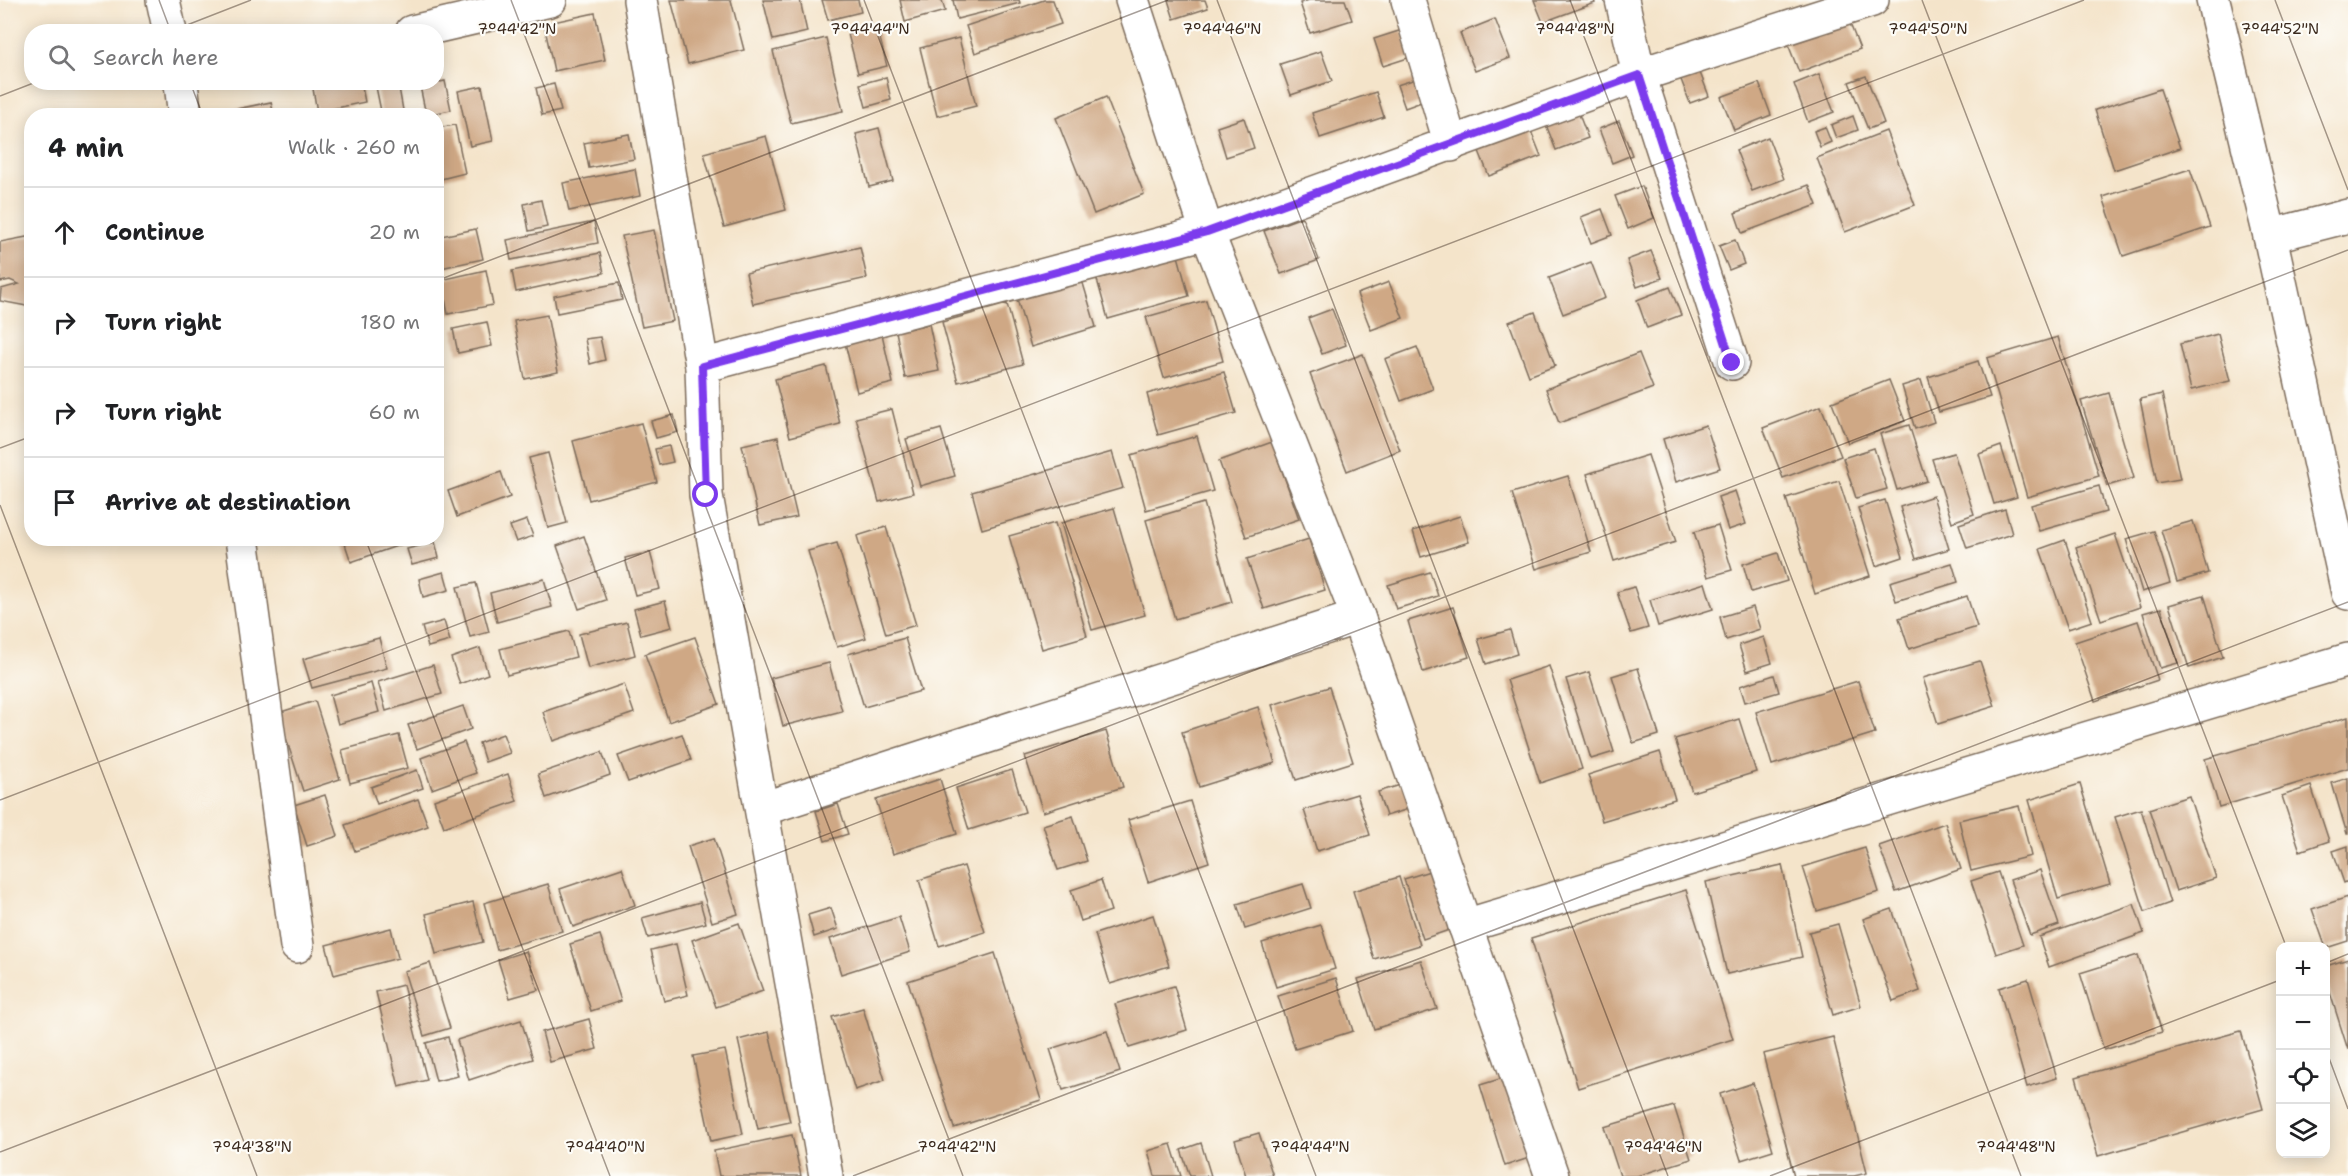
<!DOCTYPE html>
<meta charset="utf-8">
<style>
:root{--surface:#fff;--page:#f6f6f6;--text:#202124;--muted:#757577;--line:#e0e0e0}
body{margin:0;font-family:"Shantell Sans",sans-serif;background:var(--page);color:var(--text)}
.controls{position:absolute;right:18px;bottom:18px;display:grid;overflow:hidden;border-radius:12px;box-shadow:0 3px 15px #0003}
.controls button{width:54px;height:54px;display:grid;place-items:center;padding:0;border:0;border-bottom:2px solid var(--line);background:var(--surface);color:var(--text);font:30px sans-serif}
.stop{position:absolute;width:18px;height:18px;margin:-14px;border:4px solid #7c3aed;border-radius:50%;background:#fff}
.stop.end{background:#7c3aed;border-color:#fff;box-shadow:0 2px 6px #0008}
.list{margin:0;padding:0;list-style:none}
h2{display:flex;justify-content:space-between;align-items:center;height:78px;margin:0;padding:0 24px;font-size:26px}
h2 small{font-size:20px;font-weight:400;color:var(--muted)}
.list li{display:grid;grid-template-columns:39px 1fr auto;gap:18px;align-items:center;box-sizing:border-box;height:90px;padding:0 24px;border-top:2px solid var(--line)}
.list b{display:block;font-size:22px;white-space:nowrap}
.list em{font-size:20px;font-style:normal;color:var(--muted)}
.icon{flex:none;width:33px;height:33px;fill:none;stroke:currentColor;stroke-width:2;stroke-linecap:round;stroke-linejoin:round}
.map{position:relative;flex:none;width:2348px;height:1176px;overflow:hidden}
.search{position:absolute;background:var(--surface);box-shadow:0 3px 15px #0003;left:24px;top:24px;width:420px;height:66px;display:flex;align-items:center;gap:15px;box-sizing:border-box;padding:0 21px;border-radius:24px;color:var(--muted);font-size:22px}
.panel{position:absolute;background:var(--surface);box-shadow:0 3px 15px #0003;left:24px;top:108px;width:420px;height:438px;border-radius:24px}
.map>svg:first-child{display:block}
</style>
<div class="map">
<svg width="2348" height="1176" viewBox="0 0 2348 1176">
<rect width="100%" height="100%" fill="#fdfcf7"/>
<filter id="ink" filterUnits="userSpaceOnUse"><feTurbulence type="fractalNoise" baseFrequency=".0167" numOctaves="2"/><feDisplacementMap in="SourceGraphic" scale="12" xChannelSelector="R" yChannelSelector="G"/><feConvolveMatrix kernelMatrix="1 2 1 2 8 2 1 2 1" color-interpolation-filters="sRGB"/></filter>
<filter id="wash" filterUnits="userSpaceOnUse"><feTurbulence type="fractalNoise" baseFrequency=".008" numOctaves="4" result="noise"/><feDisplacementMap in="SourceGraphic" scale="24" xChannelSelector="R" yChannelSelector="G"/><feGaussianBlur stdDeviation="1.35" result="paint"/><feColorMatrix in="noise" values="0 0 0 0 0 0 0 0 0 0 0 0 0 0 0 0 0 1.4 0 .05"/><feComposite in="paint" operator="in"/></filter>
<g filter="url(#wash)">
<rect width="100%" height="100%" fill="#f4e4ca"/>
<g id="blocks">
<g fill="#cfa885">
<polygon points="671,0 731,0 744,50 688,64"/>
<polygon points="763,0 800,0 807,32 773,40"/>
<polygon points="822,0 858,0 861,12 828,20"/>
<polygon points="900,0 942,0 945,11 905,22"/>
<polygon points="953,0 1019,0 1020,3 957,19"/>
<polygon points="1044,0 1053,0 1061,24 975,53 966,26"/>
<polygon points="1168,0 1205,0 1208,8 1174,19"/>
<polygon points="1309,0 1345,0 1352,20 1310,33 1300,3"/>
<polygon points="1534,0 1594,0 1595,3 1543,22"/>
<polygon points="595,13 605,60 554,71 544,24"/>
<polygon points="1847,16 1860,49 1799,72 1786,39"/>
<polygon points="1495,19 1510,58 1475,71 1460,33"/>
<polygon points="877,27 887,66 858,73 848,34"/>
<polygon points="1402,30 1411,57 1383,66 1374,39"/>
<polygon points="826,38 843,111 791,123 773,51"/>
<polygon points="959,38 976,106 937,116 920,48"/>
<polygon points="1321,51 1332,81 1291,95 1280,64"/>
<polygon points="1699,70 1709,96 1690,103 1680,77"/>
<polygon points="1819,74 1834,112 1808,122 1794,84"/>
<polygon points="1866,76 1884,123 1868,129 1849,82"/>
<polygon points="886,77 891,100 866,107 860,84"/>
<polygon points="1416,79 1424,101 1405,108 1397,85"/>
<polygon points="445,81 451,110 426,115 420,86"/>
<polygon points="361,82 365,102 317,112 312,83"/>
<polygon points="375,82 398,82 404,116 382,116"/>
<polygon points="1759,83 1771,115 1734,130 1721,97"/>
<polygon points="554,84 561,111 542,115 536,88"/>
<polygon points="482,86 493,141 470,146 458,91"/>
<polygon points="2160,89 2180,148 2114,170 2095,110"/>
<polygon points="1376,92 1384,117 1320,138 1312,113"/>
<polygon points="1106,97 1144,194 1094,214 1056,118"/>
<polygon points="271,102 274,116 212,116 212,114"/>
<polygon points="1577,109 1588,138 1556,150 1545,122"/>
<polygon points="1853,116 1858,130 1836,138 1831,125"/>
<polygon points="1244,118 1254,148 1226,157 1217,127"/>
<polygon points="1619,121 1632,155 1612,163 1599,129"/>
<polygon points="455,125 465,173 441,179 436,158 436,128"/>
<polygon points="1529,126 1541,156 1489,176 1477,146"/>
<polygon points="1825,127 1831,142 1820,147 1814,131"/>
<polygon points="879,128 893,181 869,187 856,134"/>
<polygon points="1886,131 1915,205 1845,232 1817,158"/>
<polygon points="629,134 634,159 589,168 584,143"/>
<polygon points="766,136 786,210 724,227 704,153"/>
<polygon points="1768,137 1784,179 1752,191 1736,150"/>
<polygon points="635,169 640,196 569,211 563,183"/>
<polygon points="2190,169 2210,227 2123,256 2103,197"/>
<polygon points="1809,185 1817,205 1742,233 1735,213"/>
<polygon points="1642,186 1654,218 1628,229 1615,196"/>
<polygon points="541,200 547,227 529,231 524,204"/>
<polygon points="1602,209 1612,235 1591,243 1581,217"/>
<polygon points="1302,217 1319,260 1281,274 1264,231"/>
<polygon points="594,222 598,243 511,260 507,240"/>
<polygon points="476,229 483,259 436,269 436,237"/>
<polygon points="654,230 673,321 642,327 622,236"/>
<polygon points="32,236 32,307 0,301 1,289 19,284 10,280 0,282 0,242"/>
<polygon points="1735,240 1744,264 1729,270 1719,246"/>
<polygon points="860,247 867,278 753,304 746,273"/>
<polygon points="1651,251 1662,278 1637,287 1627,260"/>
<polygon points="1177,252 1189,296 1108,319 1096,276"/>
<polygon points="600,253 604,273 516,292 512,271"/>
<polygon points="1591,262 1605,298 1563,314 1549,278"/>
<polygon points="486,270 493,305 448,314 441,280"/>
<polygon points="1082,280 1096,327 1031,347 1017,299"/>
<polygon points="1389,282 1403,318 1371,330 1357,294"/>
<polygon points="619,283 622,300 557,313 554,296"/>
<polygon points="1670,287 1681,315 1647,328 1637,300"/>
<polygon points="1206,300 1223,361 1164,378 1146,317"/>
<polygon points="1007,304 1023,364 958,382 942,322"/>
<polygon points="1332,309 1346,345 1322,354 1308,318"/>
<polygon points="1535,312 1555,366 1529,376 1509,322"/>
<polygon points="547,315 558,372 525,379 514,321"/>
<polygon points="487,322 492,346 458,353 453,329"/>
<polygon points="929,324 939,371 905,378 896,331"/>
<polygon points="882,334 893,383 857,392 845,343"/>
<polygon points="2218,334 2230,381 2191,390 2180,344"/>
<polygon points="600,337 605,360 590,364 585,339"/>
<polygon points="2058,337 2099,476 2027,497 1987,358"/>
<polygon points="1417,347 1433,389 1401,401 1385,359"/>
<polygon points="1639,353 1653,388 1559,423 1546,389"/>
<polygon points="1363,354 1400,450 1347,471 1310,374"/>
<polygon points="1978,361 1990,397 1939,412 1928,377"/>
<polygon points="826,366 840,424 790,437 775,379"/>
<polygon points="1224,372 1236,413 1158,435 1147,394"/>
<polygon points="1889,380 1905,421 1848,443 1832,402"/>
<polygon points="1921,380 1934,422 1915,429 1902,386"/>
<polygon points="2109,393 2134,478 2107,486 2081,401"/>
<polygon points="2162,394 2180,479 2157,483 2140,399"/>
<polygon points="1821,406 1841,456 1783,478 1763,428"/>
<polygon points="892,409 913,493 879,502 856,418"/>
<polygon points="674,415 678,432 656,438 651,421"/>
<polygon points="641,423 657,482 589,500 573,441"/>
<polygon points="1706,425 1720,468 1676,482 1663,439"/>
<polygon points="1909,425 1927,481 1897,490 1880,434"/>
<polygon points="941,429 955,476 920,486 906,439"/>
<polygon points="1197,436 1213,491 1146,510 1131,455"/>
<polygon points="778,437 797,517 760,525 742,445"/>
<polygon points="1272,442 1299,519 1246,537 1219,461"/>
<polygon points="669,446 673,462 659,465 655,449"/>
<polygon points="2001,446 2017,497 1994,504 1979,454"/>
<polygon points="1874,448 1887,489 1856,498 1843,458"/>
<polygon points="1112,452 1123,488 982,529 972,492"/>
<polygon points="548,453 567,523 548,528 529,458"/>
<polygon points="1954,453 1974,514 1952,522 1932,459"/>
<polygon points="1648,455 1676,542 1614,561 1587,474"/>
<polygon points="501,472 510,497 457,517 448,491"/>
<polygon points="1568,476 1591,552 1536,569 1512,493"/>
<polygon points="1839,481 1870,576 1815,594 1786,498"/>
<polygon points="2099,486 2106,512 2039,531 2031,505"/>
<polygon points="1735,491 1746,524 1728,530 1718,497"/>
<polygon points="1933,496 1949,549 1916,559 1900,507"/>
<polygon points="1885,500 1903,557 1876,566 1858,508"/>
<polygon points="1204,503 1232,602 1175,619 1146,520"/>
<polygon points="1114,508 1145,615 1092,630 1061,523"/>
<polygon points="2005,509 2012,534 1967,548 1959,524"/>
<polygon points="1460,516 1469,542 1421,557 1413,531"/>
<polygon points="527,520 533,536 516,542 510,526"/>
<polygon points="2193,521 2208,573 2177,582 2161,530"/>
<polygon points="1055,523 1087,636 1042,649 1009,536"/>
<polygon points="1718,525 1732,570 1708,577 1694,532"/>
<polygon points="886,527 916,625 886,634 857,536"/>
<polygon points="2154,531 2170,583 2142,592 2126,539"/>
<polygon points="2115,534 2140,607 2101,620 2076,547"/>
<polygon points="584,536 606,600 579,609 557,546"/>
<polygon points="343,538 417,538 417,539 351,562"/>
<polygon points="1309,539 1325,590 1264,609 1247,559"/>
<polygon points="2065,540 2092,621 2068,629 2040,549"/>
<polygon points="435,542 439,558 412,565 407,549"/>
<polygon points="837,543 866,638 837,647 808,551"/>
<polygon points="650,552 660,589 635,595 625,558"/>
<polygon points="1778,553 1787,581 1751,592 1743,564"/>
<polygon points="1952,563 1958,582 1896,601 1890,582"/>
<polygon points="444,572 449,590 423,597 419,579"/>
<polygon points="1430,572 1438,596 1396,609 1388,585"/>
<polygon points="544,579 552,607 497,622 490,593"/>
<polygon points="476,583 489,632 470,637 457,587"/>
<polygon points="1705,583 1713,609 1658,626 1650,600"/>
<polygon points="1634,587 1648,628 1631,633 1617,592"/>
<polygon points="2204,595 2223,657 2189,668 2169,605"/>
<polygon points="1967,596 1977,627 1909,649 1899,618"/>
<polygon points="665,601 672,627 641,635 634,609"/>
<polygon points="1453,607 1469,657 1423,672 1408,621"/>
<polygon points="1753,607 1760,629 1726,640 1720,617"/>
<polygon points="2161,608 2178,663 2160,668 2143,613"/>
<polygon points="444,621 450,641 428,647 422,627"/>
<polygon points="2138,621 2158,680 2095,701 2075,642"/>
<polygon points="627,622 635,655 588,668 579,634"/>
<polygon points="1510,630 1517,654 1486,664 1478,639"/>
<polygon points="569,631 576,657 507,675 500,649"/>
<polygon points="695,637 719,704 669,722 645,654"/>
<polygon points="1764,637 1772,663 1747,671 1739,645"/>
<polygon points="379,638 387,668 312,688 303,659"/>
<polygon points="905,638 921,691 864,707 848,654"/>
<polygon points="480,648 488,674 460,684 451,658"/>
<polygon points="1980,661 1995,706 1938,724 1923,678"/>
<polygon points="829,663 842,711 783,726 771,678"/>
<polygon points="433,665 442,694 386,711 378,682"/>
<polygon points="1549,666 1582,769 1540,783 1507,680"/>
<polygon points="1638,668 1659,735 1633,743 1612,676"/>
<polygon points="1589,672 1614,752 1591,759 1566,679"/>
<polygon points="1774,675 1779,692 1745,702 1740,686"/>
<polygon points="1858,681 1875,733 1772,765 1756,712"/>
<polygon points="371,683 379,712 338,724 330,695"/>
<polygon points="624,684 634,713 553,741 543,712"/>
<polygon points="1329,687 1353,762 1296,780 1272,705"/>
<polygon points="315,701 340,779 303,791 278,713"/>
<polygon points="463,706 471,729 417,749 408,725"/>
<polygon points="1258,707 1275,763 1199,787 1182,732"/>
<polygon points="2348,717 2348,768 2219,807 2205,759"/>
<polygon points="1739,719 1756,772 1692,792 1675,739"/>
<polygon points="1106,731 1123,787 1043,812 1025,756"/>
<polygon points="503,734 510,753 485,762 479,743"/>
<polygon points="682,734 691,760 628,782 618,756"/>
<polygon points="399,735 408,768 350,783 342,750"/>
<polygon points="464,742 476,773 432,789 421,758"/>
<polygon points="602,752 610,775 546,798 538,774"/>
<polygon points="1660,752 1675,799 1602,821 1588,775"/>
<polygon points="417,770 423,788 377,804 371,787"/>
<polygon points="1012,770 1025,812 969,830 956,788"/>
<polygon points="508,774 517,801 444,827 434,800"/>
<polygon points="2348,778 2348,834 2347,834 2332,783"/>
<polygon points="940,779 957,834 893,854 876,800"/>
<polygon points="1410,782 1418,806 1386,816 1378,792"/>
<polygon points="2080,784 2110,884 2058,899 2029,800"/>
<polygon points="2311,786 2329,841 2300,851 2282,796"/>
<polygon points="1357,794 1370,835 1317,851 1304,810"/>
<polygon points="325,795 338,836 307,846 294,805"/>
<polygon points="2189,796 2216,878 2176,891 2149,809"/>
<polygon points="418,799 428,826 355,851 345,825"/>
<polygon points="1190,801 1209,862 1148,882 1128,820"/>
<polygon points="838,804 848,834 825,841 816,811"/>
<polygon points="2019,806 2031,856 1971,871 1959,820"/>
<polygon points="2141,809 2170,903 2145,912 2115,817"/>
<polygon points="1073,816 1087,861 1058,870 1043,825"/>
<polygon points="1945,823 1961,869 1896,892 1879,846"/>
<polygon points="714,838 738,914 712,922 688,846"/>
<polygon points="2348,846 2348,881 2344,883 2333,851"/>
<polygon points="1865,848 1879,892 1817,911 1803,867"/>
<polygon points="1782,865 1802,957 1727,974 1706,882"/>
<polygon points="964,866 985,932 939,946 919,880"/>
<polygon points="622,868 635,905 573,927 560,889"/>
<polygon points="1433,870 1452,929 1423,939 1404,879"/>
<polygon points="2040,870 2059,925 2030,935 2010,880"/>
<polygon points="1998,872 2023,945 1996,954 1971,881"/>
<polygon points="1399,877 1420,945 1374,959 1353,891"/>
<polygon points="1101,880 1111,911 1081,921 1071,890"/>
<polygon points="548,884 562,931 497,950 484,903"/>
<polygon points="1303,884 1311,908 1245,929 1237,904"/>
<polygon points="1686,890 1733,1039 1578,1088 1531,938"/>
<polygon points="2348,897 2348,941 2326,948 2312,909"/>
<polygon points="473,902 483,942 436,954 426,914"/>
<polygon points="700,902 706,923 648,938 642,918"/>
<polygon points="2134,904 2144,933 2049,967 2039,937"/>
<polygon points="831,908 838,929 814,937 808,915"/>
<polygon points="1892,909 1920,991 1893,1001 1863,919"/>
<polygon points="1153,915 1169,966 1110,984 1095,934"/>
<polygon points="899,917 910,952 841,974 830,939"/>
<polygon points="739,923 763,991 716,1007 692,940"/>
<polygon points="1838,924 1861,1006 1833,1015 1809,932"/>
<polygon points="1321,925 1335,969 1276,987 1262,943"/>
<polygon points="391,928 398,958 334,975 326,945"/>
<polygon points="600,935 621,1001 591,1011 570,944"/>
<polygon points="676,944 688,995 664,1001 651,950"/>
<polygon points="526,951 538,990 510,998 498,960"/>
<polygon points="995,953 1041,1100 954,1128 908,981"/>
<polygon points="2138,955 2162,1032 2104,1050 2080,973"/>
<polygon points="2348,959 2348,1050 2326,980 2326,966"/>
<polygon points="1421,960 1437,1009 1374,1029 1358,979"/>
<polygon points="430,963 450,1028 424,1036 404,971"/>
<polygon points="1336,978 1353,1031 1295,1049 1278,996"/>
<polygon points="2028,979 2057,1078 2027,1087 1999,988"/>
<polygon points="403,985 427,1080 399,1087 376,992"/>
<polygon points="1174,986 1187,1030 1129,1048 1115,1004"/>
<polygon points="863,1008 885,1080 855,1090 832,1017"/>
<polygon points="589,1019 597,1049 550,1062 542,1032"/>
<polygon points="521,1020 533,1059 469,1080 457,1040"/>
<polygon points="1107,1031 1120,1072 1063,1090 1050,1049"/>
<polygon points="2241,1031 2263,1109 2098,1156 2076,1077"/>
<polygon points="769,1032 790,1122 758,1129 738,1040"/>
<polygon points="448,1037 458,1076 436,1081 426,1043"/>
<polygon points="1833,1037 1867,1173 1854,1176 1794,1176 1763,1054"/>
<polygon points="725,1050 743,1134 711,1141 693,1056"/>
<polygon points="1503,1078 1529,1158 1505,1166 1480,1085"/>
<polygon points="1753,1083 1773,1150 1741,1160 1720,1094"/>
<polygon points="1674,1106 1691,1159 1637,1176 1620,1176 1604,1127"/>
<polygon points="1259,1133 1273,1176 1246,1176 1235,1140"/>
<polygon points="792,1135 801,1176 719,1176 714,1151"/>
<polygon points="1201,1143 1211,1176 1190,1176 1181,1150"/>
<polygon points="1171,1144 1181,1176 1155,1176 1148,1151"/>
</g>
</g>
</g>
<g filter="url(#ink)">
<use href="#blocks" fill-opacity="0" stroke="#7c6b5a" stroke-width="1.5"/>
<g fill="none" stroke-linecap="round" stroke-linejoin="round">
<defs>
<g id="minor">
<polyline points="163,0 170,32"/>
<polyline points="640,0 702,366 706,495 826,1176"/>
<polyline points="1132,0 1207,232 1358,617 1552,1176"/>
<polyline points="1408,0 1451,145"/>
<polyline points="1622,0 1639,75 1732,363"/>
<polyline points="2213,0 2270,236 2348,593"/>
<polyline points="412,32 550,0"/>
<polyline points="181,84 185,116"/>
<polyline points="2270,236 2348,216"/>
<polyline points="702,366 1207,232 1639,75 1872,0"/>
<polyline points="242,538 297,946"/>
<polyline points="762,809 1358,617"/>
<polyline points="1465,926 2348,660"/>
</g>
</defs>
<use href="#minor" stroke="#7c6b5a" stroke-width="36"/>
<use href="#minor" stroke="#fff" stroke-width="33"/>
</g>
</g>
<g fill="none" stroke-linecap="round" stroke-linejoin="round" filter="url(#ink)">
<polyline stroke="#7c3aed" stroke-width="8" points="706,495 702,366 1207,232 1639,75 1732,363"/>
</g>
<path fill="none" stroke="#3b2a1e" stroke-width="1.5" stroke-opacity="0.45" d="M159 0 171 32M511 0 963 1176M864 0 1316 1176M1217 0 1668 1176M1570 0 2021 1176M1922 0 2286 946M2275 0 2348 190M169 32 251 0M190 82 203 116M0 96 36 82M436 281 1168 0M0 448 32 436M0 505 257 1176M365 538 610 1176M0 800 2084 0M2326 963 2348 954M2326 1050 2348 1109M0 1152 2348 250M853 1176 2348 602M1770 1176 2280 980"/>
<g font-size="15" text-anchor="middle" fill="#3b2a1e" stroke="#fdfcf7" stroke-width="4.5" stroke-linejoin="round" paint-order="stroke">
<text x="517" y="34">7°44'42"N</text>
<text x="870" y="34">7°44'44"N</text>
<text x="1222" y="34">7°44'46"N</text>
<text x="1575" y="34">7°44'48"N</text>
<text x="1928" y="34">7°44'50"N</text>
<text x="2280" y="34">7°44'52"N</text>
<text x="252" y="1152">7°44'38"N</text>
<text x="605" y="1152">7°44'40"N</text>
<text x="957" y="1152">7°44'42"N</text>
<text x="1310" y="1152">7°44'44"N</text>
<text x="1663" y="1152">7°44'46"N</text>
<text x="2016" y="1152">7°44'48"N</text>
</g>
</svg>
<div class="controls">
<button>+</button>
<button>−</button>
<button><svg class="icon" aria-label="locate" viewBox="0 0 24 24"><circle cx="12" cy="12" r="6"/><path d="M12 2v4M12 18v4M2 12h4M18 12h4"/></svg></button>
<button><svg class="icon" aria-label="layers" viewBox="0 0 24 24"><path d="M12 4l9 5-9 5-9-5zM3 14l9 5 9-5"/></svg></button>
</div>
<div class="stop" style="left:706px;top:495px"></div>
<div class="stop end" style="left:1732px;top:363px"></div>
<div class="search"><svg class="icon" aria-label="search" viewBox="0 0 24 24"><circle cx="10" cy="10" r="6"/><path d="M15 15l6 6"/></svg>Search here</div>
<section class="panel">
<h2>4 min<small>Walk · 260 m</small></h2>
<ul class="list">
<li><svg class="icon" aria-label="ahead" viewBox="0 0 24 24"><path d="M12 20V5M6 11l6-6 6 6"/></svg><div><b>Continue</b></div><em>20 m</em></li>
<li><svg class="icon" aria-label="right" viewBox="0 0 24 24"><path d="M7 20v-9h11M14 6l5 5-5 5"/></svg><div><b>Turn right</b></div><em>180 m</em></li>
<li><svg class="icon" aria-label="right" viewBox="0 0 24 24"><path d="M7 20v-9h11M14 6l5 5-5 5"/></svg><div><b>Turn right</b></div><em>60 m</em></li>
<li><svg class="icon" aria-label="arrive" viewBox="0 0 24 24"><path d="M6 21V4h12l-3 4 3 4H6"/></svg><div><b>Arrive at destination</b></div></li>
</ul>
</section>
</div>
